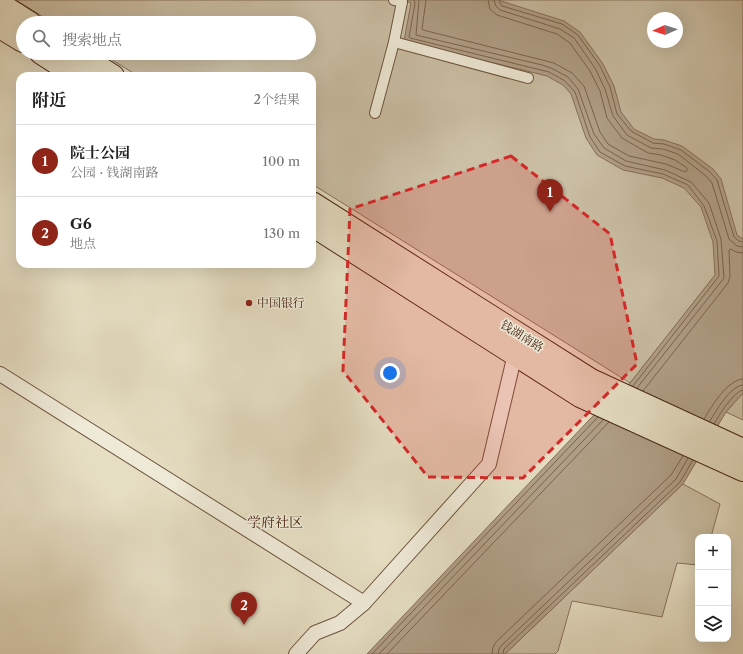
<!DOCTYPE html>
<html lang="zh">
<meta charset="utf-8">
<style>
:root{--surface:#fff;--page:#f2f2f2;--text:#222;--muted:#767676;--line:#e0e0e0;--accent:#8f2418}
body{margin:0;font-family:"Libre Caslon Text","Noto Serif SC",serif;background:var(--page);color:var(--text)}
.controls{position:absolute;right:12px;bottom:12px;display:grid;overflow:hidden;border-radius:8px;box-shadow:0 4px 16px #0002}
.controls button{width:36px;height:36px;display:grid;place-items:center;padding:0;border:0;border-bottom:1px solid var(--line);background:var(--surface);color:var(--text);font:20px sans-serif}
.compass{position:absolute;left:647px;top:12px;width:36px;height:36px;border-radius:50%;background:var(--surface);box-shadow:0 4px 16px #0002;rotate:267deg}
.you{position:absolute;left:390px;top:373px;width:14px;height:14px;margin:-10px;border:3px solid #fff;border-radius:50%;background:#1a73e8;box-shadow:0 0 0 6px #1a73e833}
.badge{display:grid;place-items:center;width:26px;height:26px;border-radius:50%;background:var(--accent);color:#fff;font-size:13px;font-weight:700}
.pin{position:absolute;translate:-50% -33px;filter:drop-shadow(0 1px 2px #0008)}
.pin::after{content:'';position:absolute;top:21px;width:14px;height:12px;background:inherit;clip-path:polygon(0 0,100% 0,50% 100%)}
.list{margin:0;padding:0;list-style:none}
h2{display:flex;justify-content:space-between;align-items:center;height:52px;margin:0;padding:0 16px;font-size:17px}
h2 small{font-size:13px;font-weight:400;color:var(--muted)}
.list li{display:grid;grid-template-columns:26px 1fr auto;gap:12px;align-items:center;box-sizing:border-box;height:72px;padding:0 16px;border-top:1px solid var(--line)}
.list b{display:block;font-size:15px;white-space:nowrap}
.list p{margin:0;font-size:13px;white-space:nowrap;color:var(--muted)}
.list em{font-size:13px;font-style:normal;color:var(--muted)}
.icon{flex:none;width:22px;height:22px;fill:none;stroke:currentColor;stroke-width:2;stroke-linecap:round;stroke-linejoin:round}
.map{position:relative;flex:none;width:743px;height:654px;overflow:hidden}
.search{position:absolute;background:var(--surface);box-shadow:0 4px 16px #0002;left:16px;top:16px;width:300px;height:44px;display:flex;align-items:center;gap:10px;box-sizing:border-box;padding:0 14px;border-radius:22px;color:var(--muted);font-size:15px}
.panel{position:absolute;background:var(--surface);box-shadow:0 4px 16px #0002;left:16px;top:72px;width:300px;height:196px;border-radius:12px}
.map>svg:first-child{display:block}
</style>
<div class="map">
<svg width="743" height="654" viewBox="0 0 743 654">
<rect width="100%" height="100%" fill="#e6dec3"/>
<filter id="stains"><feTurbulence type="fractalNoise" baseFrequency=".005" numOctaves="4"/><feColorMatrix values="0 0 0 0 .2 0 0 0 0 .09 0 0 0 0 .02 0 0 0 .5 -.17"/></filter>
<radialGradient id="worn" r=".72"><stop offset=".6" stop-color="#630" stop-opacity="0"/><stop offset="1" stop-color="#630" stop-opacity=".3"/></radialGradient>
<g fill="#cbbfa5" stroke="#88725c" fill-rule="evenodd">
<path d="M16 0H743V240L630 383 312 184V76H138L101 53H309V23H53ZM653 18H677V42H653Z"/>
<polygon points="743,393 743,420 726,412"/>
<polygon points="683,484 720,504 711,537 698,537 698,565 677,563 662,617 572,601 558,651 555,654 505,654"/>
</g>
<polygon fill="#b09f87" stroke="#866e58" points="404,0 498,0 564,21 580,32 603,64 614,86 621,112 634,129 654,139 664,140 682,146 713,169 721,179 737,235 743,239 743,393 726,412 683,484 505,654 367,654 590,419 630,383 715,275 713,242 701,207 684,188 662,178 623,170 597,155 586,138 571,94 563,85 547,76 539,74 404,41 411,3"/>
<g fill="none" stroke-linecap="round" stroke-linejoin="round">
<g stroke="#7b624c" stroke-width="1">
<polyline points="414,0 415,4 409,37 410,38 541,70 549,72 565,81 575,92 590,137 600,152 625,166 663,174 688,185 704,206 717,241 719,276 633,386"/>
<polyline points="419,0 416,35 542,65 551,68 568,77 578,89 594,134 604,148 626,161 665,170 691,182 709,203 721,239 724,278 637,388"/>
<polyline points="426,0 422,29 423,30 554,63 572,73 584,86 600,132 608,144 629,156 666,164 685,172 687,171 687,168 675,160 661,155 648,153 622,138 607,118 600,91 590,71 570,43 557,34 497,15 490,9 488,0"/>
<polyline points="494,0 496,6 500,10 560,29 574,38 595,68 605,89 613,116 627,135 651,148 663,149 678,154 706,176 712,183 729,239 737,246 743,247"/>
<polyline points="499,0 500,3 502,6 562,24 578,35 600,66 610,87 617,114 631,131 653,143 664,144 681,150 710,172 717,180 734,237 739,241 743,242"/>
<polyline points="643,391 728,283 730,276 729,250 731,249 736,252 743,253"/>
<path d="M704 419C712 406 727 380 743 379"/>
<path d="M710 421C716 411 730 386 743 385"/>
<path d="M714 424C719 415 733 392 743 390"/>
<polyline points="372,654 598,417"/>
<polyline points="379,654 603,420"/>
<polyline points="387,654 609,422"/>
<polyline points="492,654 493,647 496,642 671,475 683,456"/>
<polyline points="498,654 499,649 501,646 676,479 688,458"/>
<polyline points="503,654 504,649 680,482 693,460"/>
</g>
<defs>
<g id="pedestrian">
<polyline points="394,42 528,78"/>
<polyline points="375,113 394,42 402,2 394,0"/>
</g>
<g id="minor">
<polyline points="0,374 364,603 489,464 515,354"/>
<polyline points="296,654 315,633 340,623 364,603"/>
</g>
<g id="primary">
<polyline points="0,4 30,23"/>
<polyline points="0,27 23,41"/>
<polyline points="41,53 77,76"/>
<polyline points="77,53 113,76"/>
<polyline points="312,203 591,380 743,450"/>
<polyline points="312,225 580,396 743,470"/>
</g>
</defs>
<use href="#pedestrian" stroke="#6e533e" stroke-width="12"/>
<use href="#minor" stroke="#6e533e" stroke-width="16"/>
<use href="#primary" stroke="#462512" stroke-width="24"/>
<use href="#pedestrian" stroke="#efead8" stroke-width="10"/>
<use href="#minor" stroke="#efead8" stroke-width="14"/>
<use href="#primary" stroke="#e6dec3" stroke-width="22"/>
</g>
<path fill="#d62828" fill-opacity="0.2" stroke="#d62828" stroke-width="3" stroke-dasharray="8 5" stroke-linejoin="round" d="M511 156 610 234 637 364 523 478 428 477 343 371 350 209Z"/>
<circle fill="#8f2418" stroke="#efead8" stroke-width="1.5" cx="249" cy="303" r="4"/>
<g text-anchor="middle" stroke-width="3" stroke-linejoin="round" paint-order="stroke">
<g font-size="12" fill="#462512" stroke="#efead8" text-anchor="start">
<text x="257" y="307">中国银行</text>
</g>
<g font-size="12" fill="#462512" stroke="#efead8">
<text transform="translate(522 336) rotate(32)" y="4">钱湖南路</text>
</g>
<g font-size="14" fill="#462512" stroke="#efead8">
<text x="275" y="527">学府社区</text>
</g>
</g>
<rect width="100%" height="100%" filter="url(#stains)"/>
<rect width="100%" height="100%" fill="url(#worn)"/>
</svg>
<div class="controls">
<button>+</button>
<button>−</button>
<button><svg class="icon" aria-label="layers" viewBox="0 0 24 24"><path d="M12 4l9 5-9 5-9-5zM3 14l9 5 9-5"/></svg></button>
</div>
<svg class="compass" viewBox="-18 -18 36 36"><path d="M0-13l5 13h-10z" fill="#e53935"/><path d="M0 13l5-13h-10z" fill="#767676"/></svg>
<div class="you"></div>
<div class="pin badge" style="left:550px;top:212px">1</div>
<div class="pin badge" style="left:244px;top:625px">2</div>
<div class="search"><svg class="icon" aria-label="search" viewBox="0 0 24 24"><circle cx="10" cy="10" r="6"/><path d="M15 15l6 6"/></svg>搜索地点</div>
<section class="panel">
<h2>附近<small>2个结果</small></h2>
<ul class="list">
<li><span class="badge">1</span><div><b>院士公园</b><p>公园 · 钱湖南路</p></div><em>100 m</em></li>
<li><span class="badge">2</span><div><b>G6</b><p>地点</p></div><em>130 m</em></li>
</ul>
</section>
</div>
